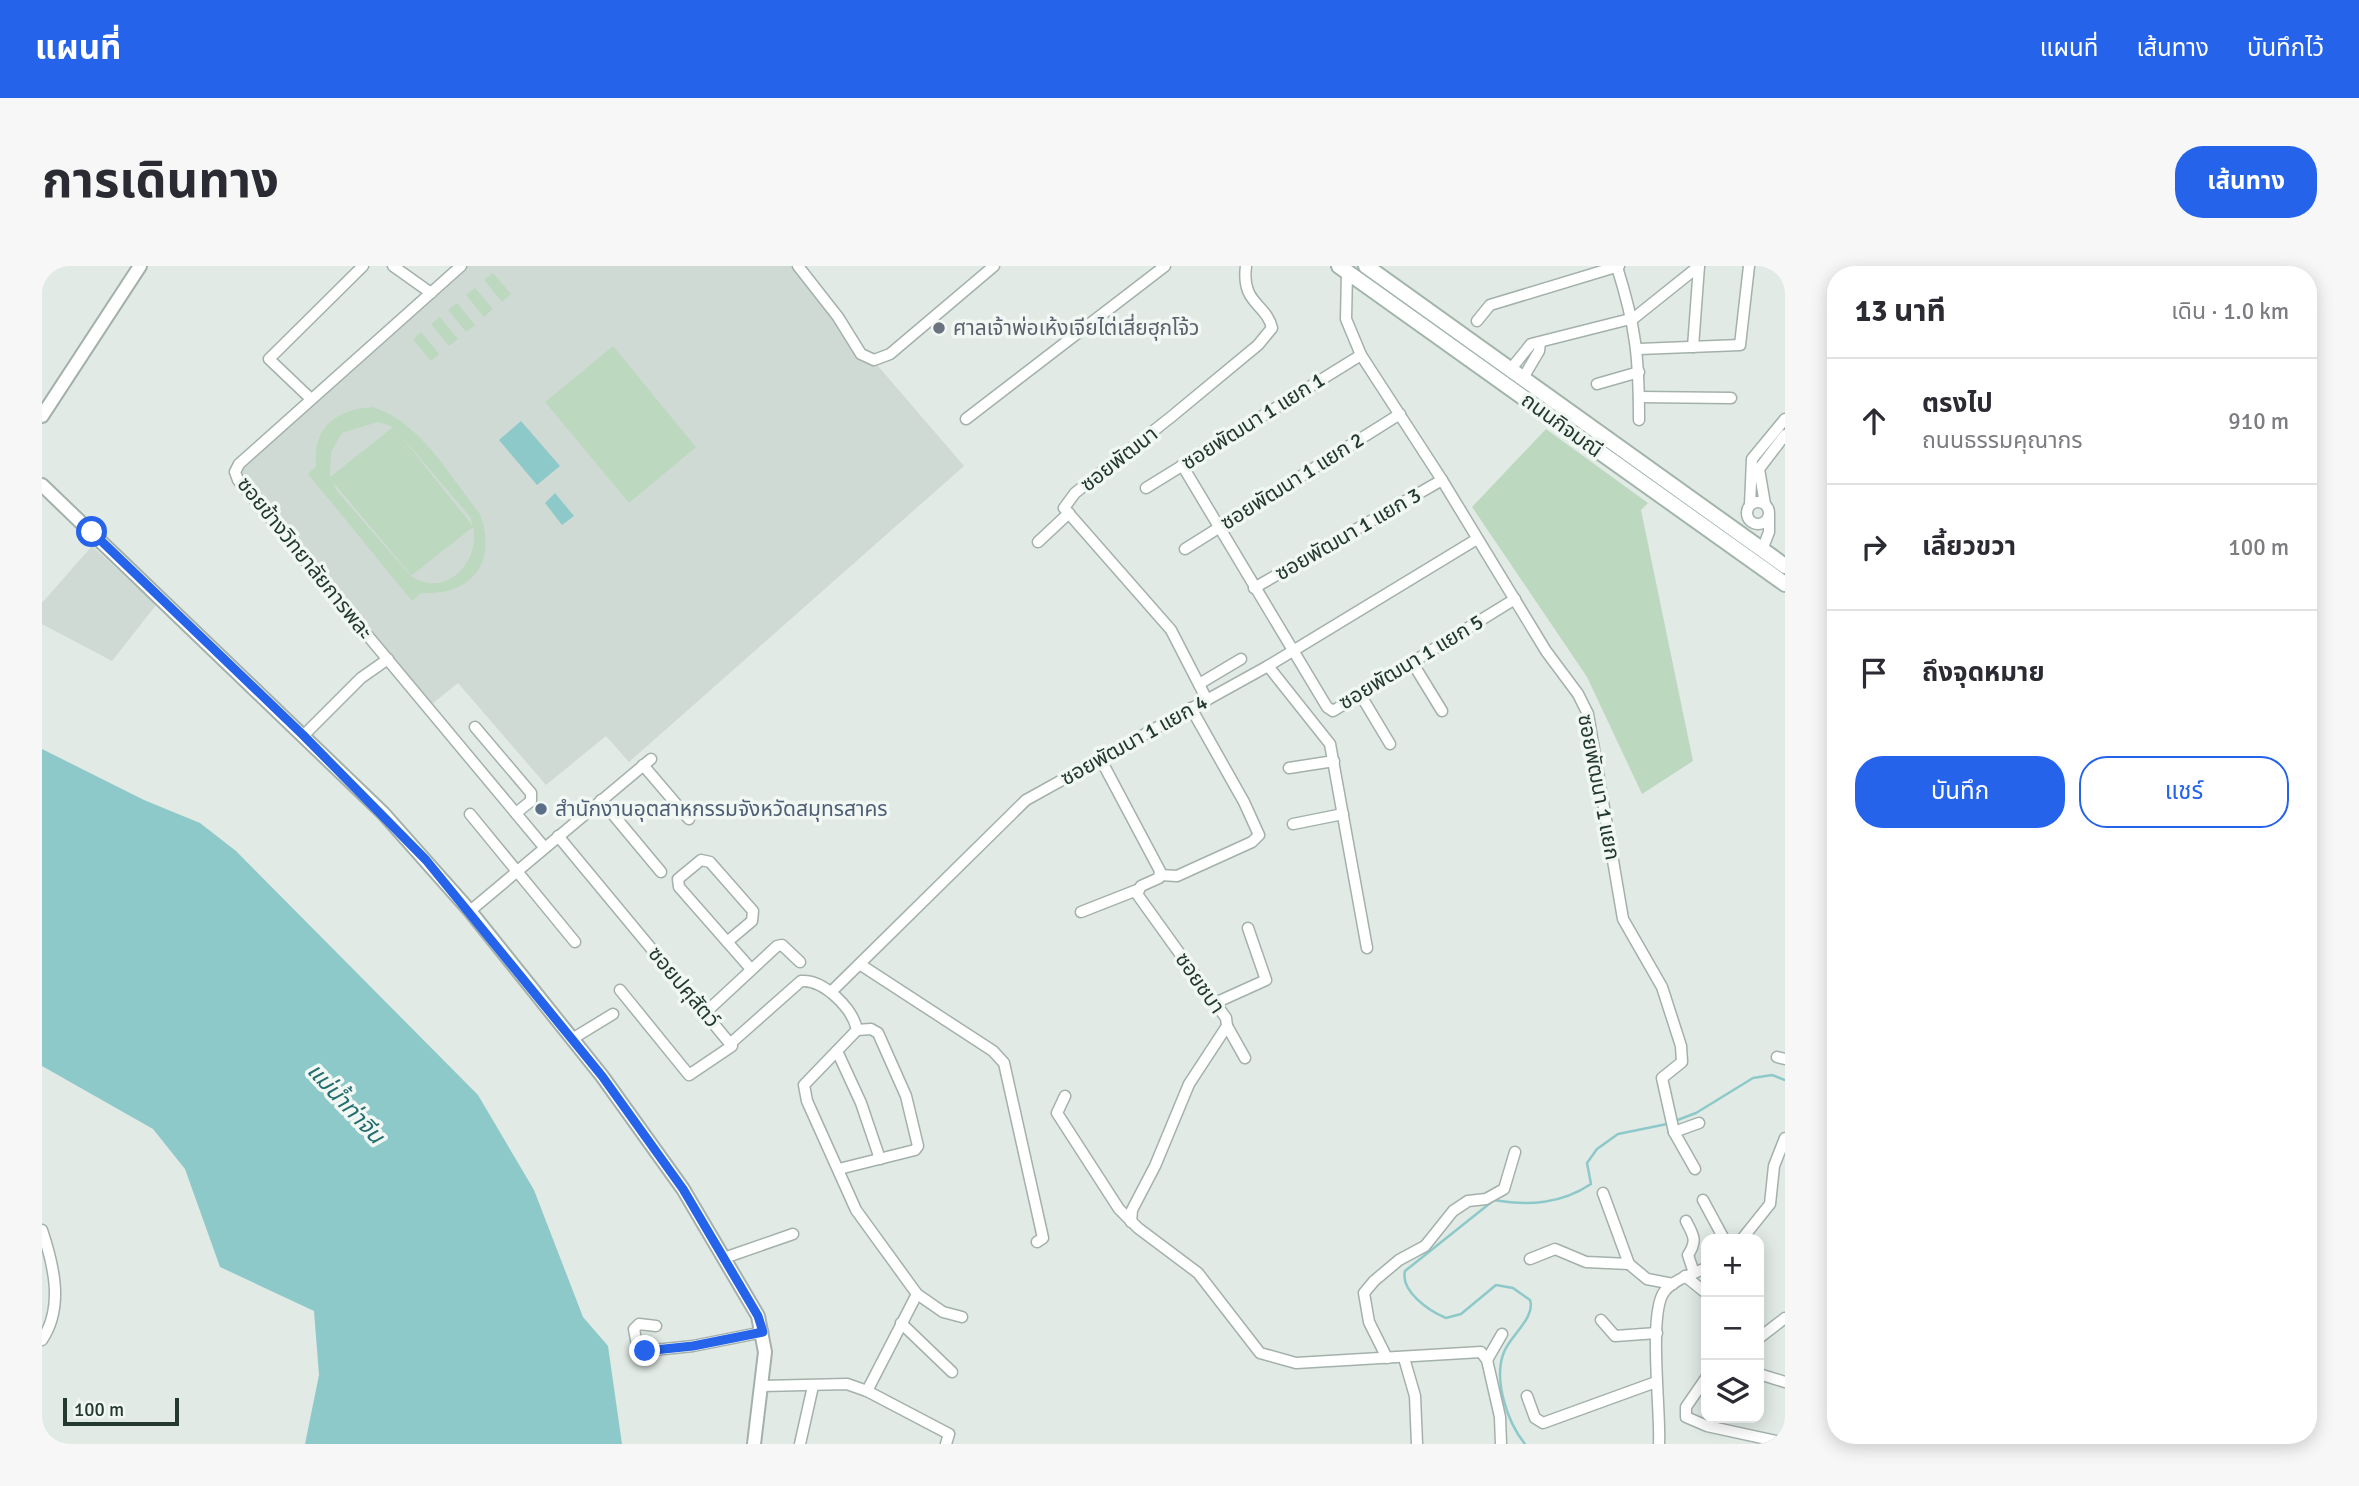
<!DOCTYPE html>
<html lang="th">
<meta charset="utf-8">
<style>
:root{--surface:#fff;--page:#f7f7f7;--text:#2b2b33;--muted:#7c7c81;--line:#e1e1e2;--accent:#2563eb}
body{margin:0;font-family:Signika,"Noto Sans Thai",sans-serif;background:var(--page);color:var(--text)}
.controls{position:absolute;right:21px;bottom:21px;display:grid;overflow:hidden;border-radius:14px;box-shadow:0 4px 18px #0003}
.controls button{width:63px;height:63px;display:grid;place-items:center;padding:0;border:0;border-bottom:2px solid var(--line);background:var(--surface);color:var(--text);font:35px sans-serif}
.scale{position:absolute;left:21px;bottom:18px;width:116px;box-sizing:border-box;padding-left:7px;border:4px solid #233930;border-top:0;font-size:19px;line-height:24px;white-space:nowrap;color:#233930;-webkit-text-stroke:5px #f1f7f3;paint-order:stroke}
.stop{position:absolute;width:21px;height:21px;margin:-16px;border:5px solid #2563eb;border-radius:50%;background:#fff}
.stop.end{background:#2563eb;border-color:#fff;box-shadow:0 2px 7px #0008}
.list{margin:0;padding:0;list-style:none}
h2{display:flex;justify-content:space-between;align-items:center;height:91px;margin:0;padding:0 28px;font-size:30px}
h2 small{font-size:23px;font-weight:400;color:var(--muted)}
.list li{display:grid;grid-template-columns:46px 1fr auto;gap:21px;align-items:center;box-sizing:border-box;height:126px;padding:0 28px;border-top:2px solid var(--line)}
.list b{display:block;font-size:26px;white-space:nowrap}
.list p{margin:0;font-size:23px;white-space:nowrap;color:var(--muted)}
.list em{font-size:23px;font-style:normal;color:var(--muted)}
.actions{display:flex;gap:14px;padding:21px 28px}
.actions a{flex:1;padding:16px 0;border:2px solid var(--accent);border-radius:28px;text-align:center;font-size:24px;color:var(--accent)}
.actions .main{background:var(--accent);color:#fff}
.icon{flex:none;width:38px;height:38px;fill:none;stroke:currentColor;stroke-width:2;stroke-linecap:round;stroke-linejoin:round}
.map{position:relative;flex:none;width:1743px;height:1178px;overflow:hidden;border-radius:28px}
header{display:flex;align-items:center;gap:42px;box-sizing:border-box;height:98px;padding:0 35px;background:var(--accent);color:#fff}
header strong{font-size:33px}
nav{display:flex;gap:38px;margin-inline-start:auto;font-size:24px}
.intro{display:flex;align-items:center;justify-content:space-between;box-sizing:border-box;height:168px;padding:0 42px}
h1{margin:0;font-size:49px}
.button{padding:18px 32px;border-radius:28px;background:var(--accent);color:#fff;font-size:24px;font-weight:700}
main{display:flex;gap:42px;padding:0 42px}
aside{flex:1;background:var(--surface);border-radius:28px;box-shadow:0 4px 18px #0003}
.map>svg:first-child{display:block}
</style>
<header>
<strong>แผนที่</strong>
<nav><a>แผนที่</a><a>เส้นทาง</a><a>บันทึกไว้</a></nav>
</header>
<div class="intro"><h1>การเดินทาง</h1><a class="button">เส้นทาง</a></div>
<main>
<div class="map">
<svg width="1743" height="1178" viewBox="0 0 1743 1178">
<rect width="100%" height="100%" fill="#e1eae5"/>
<g fill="#d0dad4">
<polygon points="425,0 750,0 922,200 587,496 564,470 504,519 416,417 390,438 198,209 199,200"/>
<polygon points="50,280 114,339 70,395 0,358 0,337"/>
</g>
<g fill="#bcd9c0" fill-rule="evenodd">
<polygon points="451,7 469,28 460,36 442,14"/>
<polygon points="433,22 451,43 442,51 424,29"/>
<polygon points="415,37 433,59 424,66 406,44"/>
<polygon points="398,51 416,73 407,80 389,58"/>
<polygon points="379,66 397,88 389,95 371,74"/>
<polygon points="571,80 654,181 587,237 503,136"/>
<path d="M331 141C379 156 408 211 438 248 456 297 429 330 379 327L370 335 266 208 274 200C270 161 295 143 331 141ZM336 156 351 161 288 211 289 186 300 167ZM354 164 429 252 430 259ZM291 216 369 309V310L295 225ZM431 261C438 297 404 333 369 310Z"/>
<polygon points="1504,163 1606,237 1599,244 1651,495 1600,528 1545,411 1430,241"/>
</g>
<g fill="#8ec9ca">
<polygon points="479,155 518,200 495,219 457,174"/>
<polygon points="513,227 532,250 520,259 503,237"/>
<polygon points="0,483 102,534 158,557 194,585 436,829 492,924 541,1051 566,1080 580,1178 263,1178 277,1109 272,1045 178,1001 143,903 111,863 0,800"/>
</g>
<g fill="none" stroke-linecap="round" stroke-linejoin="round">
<path stroke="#8ec9ca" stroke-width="2.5" d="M1483 1178C1465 1156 1451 1113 1462 1086 1468 1070 1494 1051 1488 1034L1471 1022 1454 1019 1419 1048 1404 1052C1387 1045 1358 1025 1363 1005L1452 934C1487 940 1519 938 1549 918L1545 897 1555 883 1576 868 1625 858 1654 847 1711 812 1730 809 1743 814"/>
<defs>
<g id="minor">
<polyline points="351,0 389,27"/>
<polyline points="419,0 197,198 193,206 196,214 502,581"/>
<polyline points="756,0 796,51 819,88 832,94 848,88 952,0"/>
<path d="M1575 1C1594 61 1597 92 1597 154"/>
<polyline points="1305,6 1304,53 1319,89 1400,214 1504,385 1536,428 1546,448 1581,653 1620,721 1639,780 1640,796 1620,812 1632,866 1653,903"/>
<polyline points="1435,55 1448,39 1577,0"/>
<polyline points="1651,81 1657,0"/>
<polyline points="1597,83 1698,79 1707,0"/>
<polyline points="1468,104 1489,78 1592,52 1657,0"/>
<polyline points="1481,112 1497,85 1498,77"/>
<polyline points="1555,118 1597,106"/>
<polyline points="1597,131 1689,132"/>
<polyline points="269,133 227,93 321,0"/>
<polyline points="924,153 1123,0"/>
<polyline points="1140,199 1285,441 1291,445 1473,333"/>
<polyline points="1104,222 1319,89"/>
<circle cx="1716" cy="247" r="11"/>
<polyline points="1723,238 1717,203 1743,169"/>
<polyline points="1708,239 1710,193 1743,153"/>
<polyline points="996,276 1027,247"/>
<polyline points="1143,283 1358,148"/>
<polyline points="1720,284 1727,266 1727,251"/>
<polyline points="1212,322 1400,214"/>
<polyline points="1370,396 1400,445"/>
<polyline points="1226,400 1288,478 1325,682"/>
<polyline points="1157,418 1199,393"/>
<polyline points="1318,428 1348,478"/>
<path d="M1165 434 1129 364 1022 242 1033 227 1129 151 1216 79 1230 62C1224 37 1199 38 1204 0"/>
<polyline points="433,461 489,527 489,535 474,547"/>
<polyline points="262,469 319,412 346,393"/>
<polyline points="1059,494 1118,605 1117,612 1099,620 1095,628 1184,752 1185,760 1147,818 1113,900 1090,944 1089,956"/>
<polyline points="601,499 647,553"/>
<polyline points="1247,502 1292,495"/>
<polyline points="559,534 619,606"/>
<polyline points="428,548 533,676"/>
<polyline points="1251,558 1301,548"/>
<polyline points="516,570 690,780 647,809 578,724"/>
<polyline points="1118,609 1135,610 1210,576 1217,569 1202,536 1149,442"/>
<polyline points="428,645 609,493"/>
<polyline points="1039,646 1095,624"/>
<polyline points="685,676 710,655 711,645 668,596 659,594 636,613 637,621 709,703"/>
<polyline points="819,699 951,785 962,797 1001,972 995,976"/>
<polyline points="789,726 984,534 1226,400 1435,273"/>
<polyline points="1173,737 1224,714 1206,662"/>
<polyline points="664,746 735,680 740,679 758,696"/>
<polyline points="1185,760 1203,792"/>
<polyline points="530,773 571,748"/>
<path d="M689 777 759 715C782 713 811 743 815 764L762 819 765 835 814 944 875 1028 825 1125"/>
<polyline points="795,785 819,837 838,893"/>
<polyline points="1735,791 1743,793"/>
<polyline points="1023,830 1015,847 1077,943 1096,962 1156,1007 1218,1087 1254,1097 1439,1086 1445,1094 1458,1151 1459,1178"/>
<polyline points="1632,866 1657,857"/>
<polyline points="797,903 873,884 876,880 864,830 836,767 829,763 815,764"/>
<polyline points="1561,927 1587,998 1605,1013 1631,1018"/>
<polyline points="1661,934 1682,973"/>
<path d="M1644 955C1651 969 1656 974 1646 989L1652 1007"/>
<path d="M0 964C12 1000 22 1041 0 1074"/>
<polyline points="1700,973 1728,938 1732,900 1743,872"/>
<polyline points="682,992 751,968"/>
<polyline points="1488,993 1513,983 1544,996 1587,998"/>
<polyline points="1643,1010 1664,1027"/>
<polyline points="875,1028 901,1046 920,1051"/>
<polyline points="1559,1054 1573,1070 1615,1067"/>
<polyline points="859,1057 910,1106"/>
<polyline points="614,1060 597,1058 592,1063 595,1079 603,1085 651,1080 721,1066"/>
<polyline points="1717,1072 1743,1052"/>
<polyline points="1345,1092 1327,1056 1322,1027 1332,1015 1357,994 1383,980 1411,945 1426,935 1444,933 1462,923 1473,886"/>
<polyline points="1362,1092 1373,1130 1375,1178"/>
<polyline points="1445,1094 1460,1068"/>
<polyline points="1717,1108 1743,1116"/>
<polyline points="1664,1112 1644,1141 1644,1151 1665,1160 1743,1177"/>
<polyline points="720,1120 805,1118 825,1125 907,1168 904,1178"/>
<polyline points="1485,1130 1493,1152 1501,1157 1614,1116"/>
<polyline points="758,1178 771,1120"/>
<path d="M1617 1178C1619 1147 1606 1048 1622 1026 1631 1014 1650 1008 1664 1002"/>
</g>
<g id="tertiary">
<polyline points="0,150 98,0"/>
<polyline points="0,219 341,547 428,645 560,810 641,923 716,1050 723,1086 712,1178"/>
</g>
<g id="secondary">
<polyline points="1297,0 1743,318"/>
<polyline points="1324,0 1743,300"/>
</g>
</defs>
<use href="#minor" stroke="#a4b1ab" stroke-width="13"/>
<use href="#tertiary" stroke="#a4b1ab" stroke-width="16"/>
<use href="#secondary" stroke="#a1b5ab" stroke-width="18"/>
<use href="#minor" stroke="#fff" stroke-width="10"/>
<use href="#tertiary" stroke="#fff" stroke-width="12"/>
<use href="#secondary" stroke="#fff" stroke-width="14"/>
</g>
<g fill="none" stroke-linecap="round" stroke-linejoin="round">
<polyline stroke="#2563eb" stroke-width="9" points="50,266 261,469 384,594 560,810 641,923 716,1050 721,1066 651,1080 603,1085"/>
</g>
<circle fill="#6b7280" stroke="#f1f7f3" stroke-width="2.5" cx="897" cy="62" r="7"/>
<circle fill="#5c6f8a" stroke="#f1f7f3" stroke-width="2.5" cx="499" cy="543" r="7"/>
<g text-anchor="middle" stroke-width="7" stroke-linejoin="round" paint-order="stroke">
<g font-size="21" fill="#5b616d" stroke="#f1f7f3" text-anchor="start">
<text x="911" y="69">ศาลเจ้าพ่อเห้งเจียไต่เสี่ยฮุกโจ้ว</text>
</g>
<g font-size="21" fill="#233930" stroke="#f1f7f3">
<text transform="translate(1211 155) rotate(-32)" y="7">ซอยพัฒนา 1 แยก 1</text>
<text transform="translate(1520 159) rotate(36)" y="7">ถนนกิจมณี</text>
<text transform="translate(1077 193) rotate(-38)" y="7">ซอยพัฒนา</text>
<text transform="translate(1250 215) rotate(-32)" y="7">ซอยพัฒนา 1 แยก 2</text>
<text transform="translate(1306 268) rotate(-30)" y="7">ซอยพัฒนา 1 แยก 3</text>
<text transform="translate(263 292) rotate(51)" y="7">ซอยข้างวิทยาลัยการพละ</text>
<text transform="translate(1369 396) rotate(-31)" y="7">ซอยพัฒนา 1 แยก 5</text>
<text transform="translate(1092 474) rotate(-29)" y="7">ซอยพัฒนา 1 แยก 4</text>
<text transform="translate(1557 521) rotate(79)" y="7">ซอยพัฒนา 1 แยก</text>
<text transform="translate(1158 717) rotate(55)" y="7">ซอยชบา</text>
<text transform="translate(642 721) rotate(50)" y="7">ซอยปศุสัตว์</text>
</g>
<g font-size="21" fill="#4e5e75" stroke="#f1f7f3" text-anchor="start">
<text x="513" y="550">สำนักงานอุตสาหกรรมจังหวัดสมุทรสาคร</text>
</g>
<g font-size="23" font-style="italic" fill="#236d6f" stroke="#f1f7f3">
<text transform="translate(304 837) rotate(47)" y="8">แม่น้ำท่าจีน</text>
</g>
</g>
</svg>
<div class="controls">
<button>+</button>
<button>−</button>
<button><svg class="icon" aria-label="layers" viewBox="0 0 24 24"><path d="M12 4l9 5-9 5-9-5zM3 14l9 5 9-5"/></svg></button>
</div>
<div class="scale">100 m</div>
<div class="stop" style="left:50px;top:266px"></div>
<div class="stop end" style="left:603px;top:1085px"></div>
</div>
<aside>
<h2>13 นาที<small>เดิน · 1.0 km</small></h2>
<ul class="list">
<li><svg class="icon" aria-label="ahead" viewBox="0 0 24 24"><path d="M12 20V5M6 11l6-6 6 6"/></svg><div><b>ตรงไป</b><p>ถนนธรรมคุณากร</p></div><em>910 m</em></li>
<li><svg class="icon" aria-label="right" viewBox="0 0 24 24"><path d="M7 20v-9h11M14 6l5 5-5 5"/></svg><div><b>เลี้ยวขวา</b></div><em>100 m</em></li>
<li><svg class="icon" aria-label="arrive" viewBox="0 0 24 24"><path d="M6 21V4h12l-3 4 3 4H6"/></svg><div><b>ถึงจุดหมาย</b></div></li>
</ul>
<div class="actions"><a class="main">บันทึก</a><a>แชร์</a></div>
</aside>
</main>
